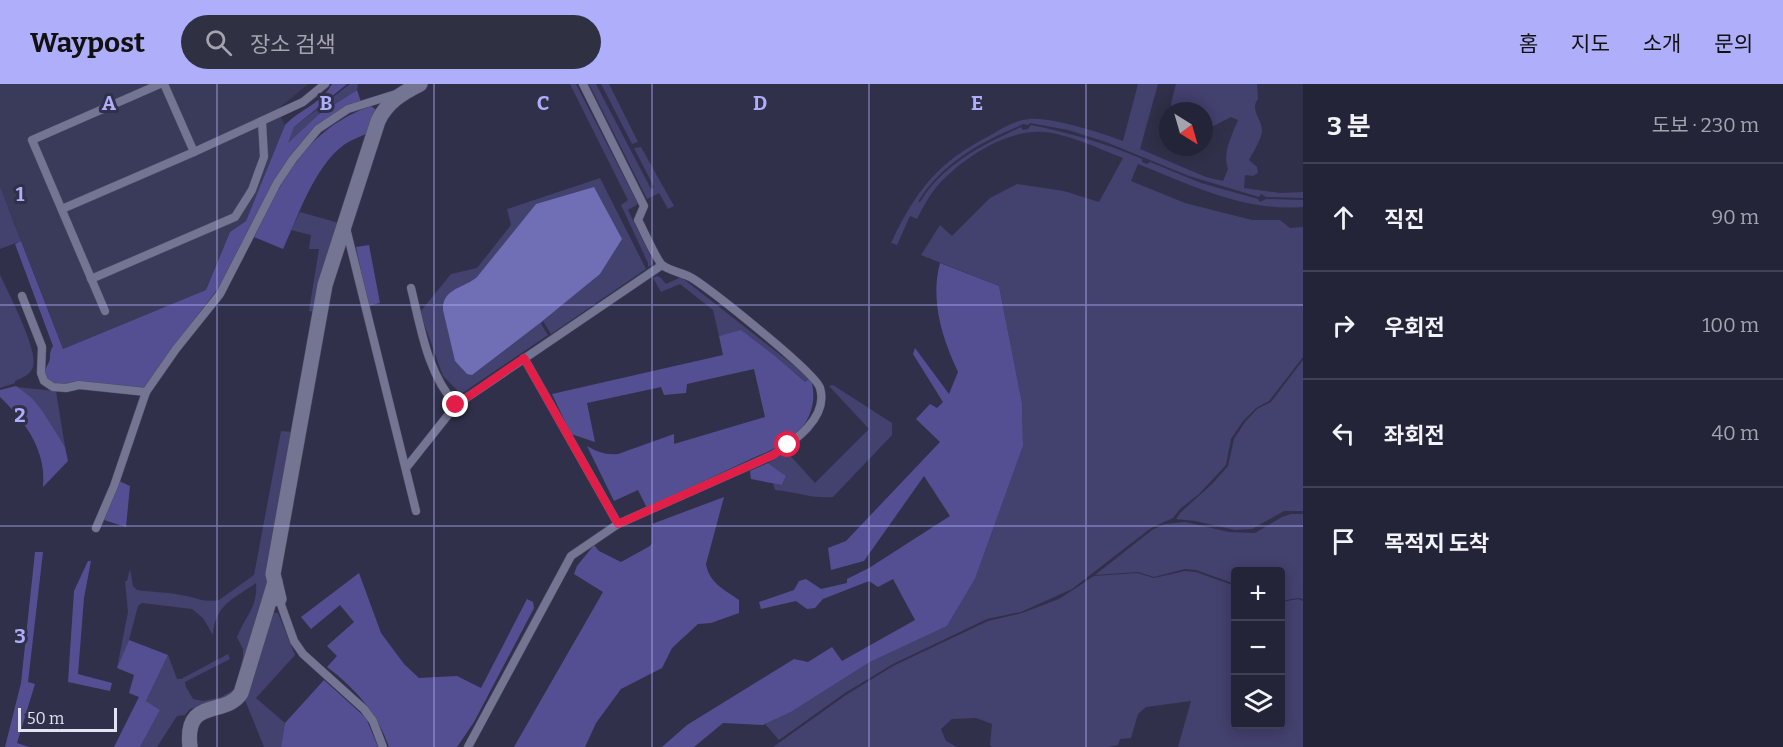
<!DOCTYPE html>
<html lang="ko">
<meta charset="utf-8">
<style>
:root{--surface:#242438;--page:#303043;--text:#f1f3f6;--muted:#a3a4ae;--line:#414153;--accent:#afaefa}
body{margin:0;font-family:Bitter,"Noto Sans KR",serif;background:var(--page);color:var(--text)}
.controls{position:absolute;right:18px;bottom:18px;display:grid;overflow:hidden;border-radius:6px;box-shadow:0 3px 15px #0003}
.controls button{width:54px;height:54px;display:grid;place-items:center;padding:0;border:0;border-bottom:2px solid var(--line);background:var(--surface);color:var(--text);font:30px sans-serif}
.compass{position:absolute;left:1159px;top:18px;width:54px;height:54px;border-radius:50%;background:var(--surface);box-shadow:0 3px 15px #0003;rotate:143deg}
.scale{position:absolute;left:18px;bottom:15px;width:99px;box-sizing:border-box;padding-left:6px;border:3px solid #e3e3f4;border-top:0;font-size:16px;line-height:21px;white-space:nowrap;color:#e3e3f4;-webkit-text-stroke:4px #30304a;paint-order:stroke}
.stop{position:absolute;width:18px;height:18px;margin:-14px;border:4px solid #e11d48;border-radius:50%;background:#fff}
.stop.end{background:#e11d48;border-color:#fff;box-shadow:0 2px 6px #0008}
.list{margin:0;padding:0;list-style:none}
h2{display:flex;justify-content:space-between;align-items:center;height:78px;margin:0;padding:0 24px;font-size:26px}
h2 small{font-size:20px;font-weight:400;color:var(--muted)}
.list li{display:grid;grid-template-columns:39px 1fr auto;gap:18px;align-items:center;box-sizing:border-box;height:108px;padding:0 24px;border-top:2px solid var(--line)}
.list b{display:block;font-size:22px;white-space:nowrap}
.list em{font-size:20px;font-style:normal;color:var(--muted)}
.icon{flex:none;width:33px;height:33px;fill:none;stroke:currentColor;stroke-width:2;stroke-linecap:round;stroke-linejoin:round}
.map{position:relative;flex:none;width:1303px;height:663px;overflow:hidden}
header{display:flex;align-items:center;gap:36px;box-sizing:border-box;height:84px;padding:0 30px;background:var(--accent);color:#111}
header strong{font-size:28px}
nav{display:flex;gap:33px;margin-inline-start:auto;font-size:21px}
.search{width:420px;height:54px;background:var(--page);display:flex;align-items:center;gap:15px;box-sizing:border-box;padding:0 21px;border-radius:33px;color:var(--muted);font-size:22px}
main{display:flex}
aside{flex:1;background:var(--surface)}
.map>svg:first-child{display:block}
</style>
<header>
<strong>Waypost</strong>
<div class="search"><svg class="icon" aria-label="search" viewBox="0 0 24 24"><circle cx="10" cy="10" r="6"/><path d="M15 15l6 6"/></svg>장소 검색</div>
<nav><a>홈</a><a>지도</a><a>소개</a><a>문의</a></nav>
</header>
<main>
<div class="map">
<svg width="1303" height="663" viewBox="0 0 1303 663">
<rect width="100%" height="100%" fill="#30304a"/>
<polygon fill="#3a3a5a" points="0,0 308,0 277,26 285,41 246,137 230,148 206,206 63,265 0,102"/>
<g fill="#43416e">
<polygon points="350,0 358,0 357,6 318,31 286,61 294,43"/>
<polygon points="570,0 576,0 638,120 628,126 652,175 653,180 648,183 648,179 621,121 628,116"/>
<polygon points="589,0 596,0 651,105 654,103 634,64 641,63 674,122 668,125 659,109 647,115"/>
<polygon points="601,0 609,0 638,58 632,60"/>
<path d="M1138 0H1158L1140 65 1206 93 1223 97 1228 85C1222 69 1232 51 1238 36L1231 33 1204 47V27H1174L1171 20 1176 0H1257L1258 15C1249 27 1263 35 1262 48 1260 58 1253 68 1249 76L1257 83 1258 89 1253 92 1245 91 1244 104 1280 109 1303 108V114L1266 113 1261 110 1259 113 1189 92 1106 58 1068 46 1030 39 1028 41 1023 40C1012 46 1000 50 989 56 961 70 934 91 918 118H920C943 80 982 61 1021 43L1023 46 1028 45 1031 41C1070 49 1105 59 1142 75V78L1147 80 1150 78 1201 99 1258 115 1260 118 1266 115 1303 116V123C1245 128 1191 101 1138 80L1131 97 1185 119 1252 136H1280L1290 144 1303 143V273L1269 317 1256 324 1243 337 1231 355 1226 381 1199 410 1180 425 1173 434 1151 444 1072 505 1021 528 987 535 893 580 845 609 779 656 765 640 791 628 870 578 947 542 975 495 1023 362 1022 319 999 202 921 171 940 141 952 152 990 114 1017 100 1064 107 1099 118 1123 74C1100 65 1068 50 1044 48 1007 45 964 73 939 100 930 110 923 123 917 135L910 132 897 161 891 159C916 106 938 78 991 51 1003 44 1016 36 1029 35 1049 32 1103 49 1123 57Z"/>
<polygon points="600,94 646,185 551,250 543,237 541,240 548,251 461,310 443,292 420,228 451,190 477,184 511,141 507,125"/>
<polygon points="0,102 21,157 0,165"/>
<path d="M300 128 339 139 269 493 236 610 190 625 185 631 177 632 157 663H140L160 626 146 617 168 571 177 595H181L228 570 230 575 185 598 186 603 193 615 203 617 221 613 235 605 243 573V565L237 553C245 532 258 524 256 499 234 515 215 520 213 551L203 534 192 525 142 519 138 522 129 556 117 584 128 528 125 497H127L130 485 133 502 137 506C152 508 167 508 181 511 195 513 204 519 219 516L254 491 281 347 293 348 313 228 309 227 319 165H309L311 151 291 146Z"/>
<path d="M0 191C8 208 39 267 33 283 30 291 22 294 15 297V299L0 304Z"/>
<polygon points="657,192 661,194 666,200 681,193 810,294 805,298 774,271 742,247 719,252 713,226 680,200 661,208 653,194"/>
<polygon points="1303,276 1303,427 1284,427 1252,445 1235,446 1195,437 1176,435 1180,429 1212,400 1228,382 1234,355 1245,338 1257,325 1271,318"/>
<path d="M833 301 892 339V351L833 413C812 415 797 408 775 406L773 399 782 401 786 392 768 379 787 368 815 399 869 345 829 302Z"/>
<polygon points="16,303 56,307 65,363 32,314"/>
<polygon points="1291,430 1303,430 1303,515 1298,514 1281,517 1280,488 1236,488 1235,500 1196,486 1185,485 1154,493 1138,488 1095,491 1152,446 1165,440 1185,438 1229,448 1255,449 1282,433"/>
<polygon points="1185,487 1196,488 1235,502 1236,640 1280,640 1281,518 1298,515 1303,517 1303,663 1178,663 1191,617 1146,623 1138,630 1131,654 1120,655 1118,661 1109,663 992,663 990,661 992,640 976,634 952,635 941,645 946,657 957,663 773,663 846,611 893,582 988,537 1022,529 1059,515 1094,492 1137,489 1154,494"/>
<polygon points="269,528 278,529 295,571 256,614 285,639 281,663 264,663 243,611"/>
</g>
<g fill="#544f93">
<path d="M332 0H347L294 43 288 59 318 31 357 6 361 18 325 37 298 62 275 95 220 202 177 258 151 298 141 305C126 304 56 304 48 296 40 289 48 283 50 275 50 270 50 267 53 262L15 160 21 157 63 265 206 206 230 148 246 137 285 41C300 25 320 21 332 0Z"/>
<path d="M371 22 376 26 366 50C359 53 351 56 345 60 314 82 298 133 283 165L254 153C283 95 306 45 371 22Z"/>
<polygon points="369,161 380,219 368,222 356,163"/>
<path d="M940 179 999 202 1022 319 1023 362 975 495 947 542 870 578 791 628 763 641 723 639 694 663H662L687 641 794 575 808 578 832 563 842 577 915 536 893 495 878 503 869 497 823 515 815 524 807 525 796 517 761 525 759 518 794 506 799 497 806 495 821 505 847 499V495L869 484 950 432 924 392 864 477 831 486 828 464 846 457 940 358 916 335 930 320 937 324 943 318 913 270 915 264 949 310 958 288C942 254 930 216 940 179Z"/>
<path d="M741 246 774 271 805 298 810 294C818 313 811 336 797 349 781 364 759 371 740 380 709 395 678 409 647 424L638 406 614 417 587 362C597 368 606 371 618 370L674 350V360L765 333 754 285 687 300 686 309 664 311 661 303 587 319 595 358 571 350 552 310 723 271 719 252Z"/>
<path d="M16 302 32 314 43 328 65 363 68 377 43 403C47 367 25 337 0 313V306Z"/>
<polygon points="768,379 786,392 782,401 751,395 750,387"/>
<polygon points="119,397 130,402 126,443 104,436"/>
<path d="M724 413 706 480C709 499 725 506 739 516V529L711 539 698 540 672 564 662 584 621 605 596 639 585 663H514L603 508 574 490 577 482 594 461 599 467 621 478 650 462 652 459V440Z"/>
<polygon points="35,468 43,468 28,598 35,600 17,659 29,663 5,663 21,599"/>
<polygon points="88,477 91,477 84,514 78,590 112,599 110,607 68,598 74,507"/>
<path d="M359 489 381 549 404 580 419 594 457 592 481 604 527 515 533 518 534 524 474 638 457 663H389C378 630 355 604 327 583L337 572 327 562 354 538 340 521 311 545 301 533Z"/>
<polygon points="129,556 168,571 146,617 160,626 140,663 114,663 139,613 129,609 134,591 117,584"/>
<polygon points="324,596 366,634 378,663 281,663 285,639"/>
</g>
<path fill="#706eb4" d="M594 103 622 155 600 190 540 239 472 291 467 290 455 277 443 226C442 204 465 204 477 193L536 120Z"/>
<g fill="none" stroke-linecap="round" stroke-linejoin="round">
<defs>
<g id="lane">
<polyline points="194,68 303,18 325,0"/>
<polyline points="62,125 194,68 164,0"/>
<polyline points="346,144 416,427"/>
<polyline points="91,195 235,133 252,106 264,73 262,37"/>
<path d="M411 204C421 244 427 289 456 321"/>
<polyline points="22,212 42,263 41,289 44,297 53,303 66,304 79,301 146,308"/>
<polyline points="105,227 32,56 160,0"/>
<polyline points="524,274 618,440"/>
<polyline points="406,384 456,321 662,181"/>
<polyline points="96,444 114,402 146,308 176,265 220,210 277,99 293,75 318,45 348,25 396,10"/>
<polyline points="279,515 294,557 303,570 364,625 373,637 383,663"/>
<path d="M468 663 571 472 618 440 773 371C793 358 829 334 820 304 815 288 711 206 692 194 683 189 670 187 662 181 656 175 643 145 638 136L644 122 583 0"/>
</g>
<g id="street">
<path d="M279 515 273 490 325 201 378 37C387 18 402 9 420 0"/>
<path d="M190 663C184 612 225 634 241 609L275 498"/>
</g>
</defs>
<use href="#lane" stroke="#4d4c62" stroke-width="9"/>
<use href="#street" stroke="#4d4c62" stroke-width="16"/>
<use href="#lane" stroke="#747592" stroke-width="8"/>
<use href="#street" stroke="#747592" stroke-width="15"/>
</g>
<g fill="none" stroke-linecap="round" stroke-linejoin="round">
<polyline stroke="#e11d48" stroke-width="8" points="456,321 524,274 618,440 773,371 788,361"/>
</g>
<path fill="none" stroke="#afaefa" stroke-width="1.5" stroke-opacity="0.55" d="M217 0V663M434 0V663M652 0V663M869 0V663M1086 0V663M0 221H1303M0 442H1303"/>
<g font-size="20" text-anchor="middle" font-weight="bold" fill="#afaefa" stroke="#30304a" stroke-width="6" stroke-linejoin="round" paint-order="stroke">
<text x="109" y="26">A</text>
<text x="326" y="26">B</text>
<text x="543" y="26">C</text>
<text x="760" y="26">D</text>
<text x="977" y="26">E</text>
<text x="20" y="117">1</text>
<text x="20" y="338">2</text>
<text x="20" y="559">3</text>
</g>
</svg>
<div class="controls">
<button>+</button>
<button>−</button>
<button><svg class="icon" aria-label="layers" viewBox="0 0 24 24"><path d="M12 4l9 5-9 5-9-5zM3 14l9 5 9-5"/></svg></button>
</div>
<svg class="compass" viewBox="-18 -18 36 36"><path d="M0-13l5 13h-10z" fill="#e53935"/><path d="M0 13l5-13h-10z" fill="#a3a4ae"/></svg>
<div class="scale">50 m</div>
<div class="stop" style="left:788px;top:361px"></div>
<div class="stop end" style="left:456px;top:321px"></div>
</div>
<aside>
<h2>3 분<small>도보 · 230 m</small></h2>
<ul class="list">
<li><svg class="icon" aria-label="ahead" viewBox="0 0 24 24"><path d="M12 20V5M6 11l6-6 6 6"/></svg><div><b>직진</b></div><em>90 m</em></li>
<li><svg class="icon" aria-label="right" viewBox="0 0 24 24"><path d="M7 20v-9h11M14 6l5 5-5 5"/></svg><div><b>우회전</b></div><em>100 m</em></li>
<li><svg class="icon" aria-label="left" viewBox="0 0 24 24"><path d="M17 20v-9H6M10 6l-5 5 5 5"/></svg><div><b>좌회전</b></div><em>40 m</em></li>
<li><svg class="icon" aria-label="arrive" viewBox="0 0 24 24"><path d="M6 21V4h12l-3 4 3 4H6"/></svg><div><b>목적지 도착</b></div></li>
</ul>
</aside>
</main>
